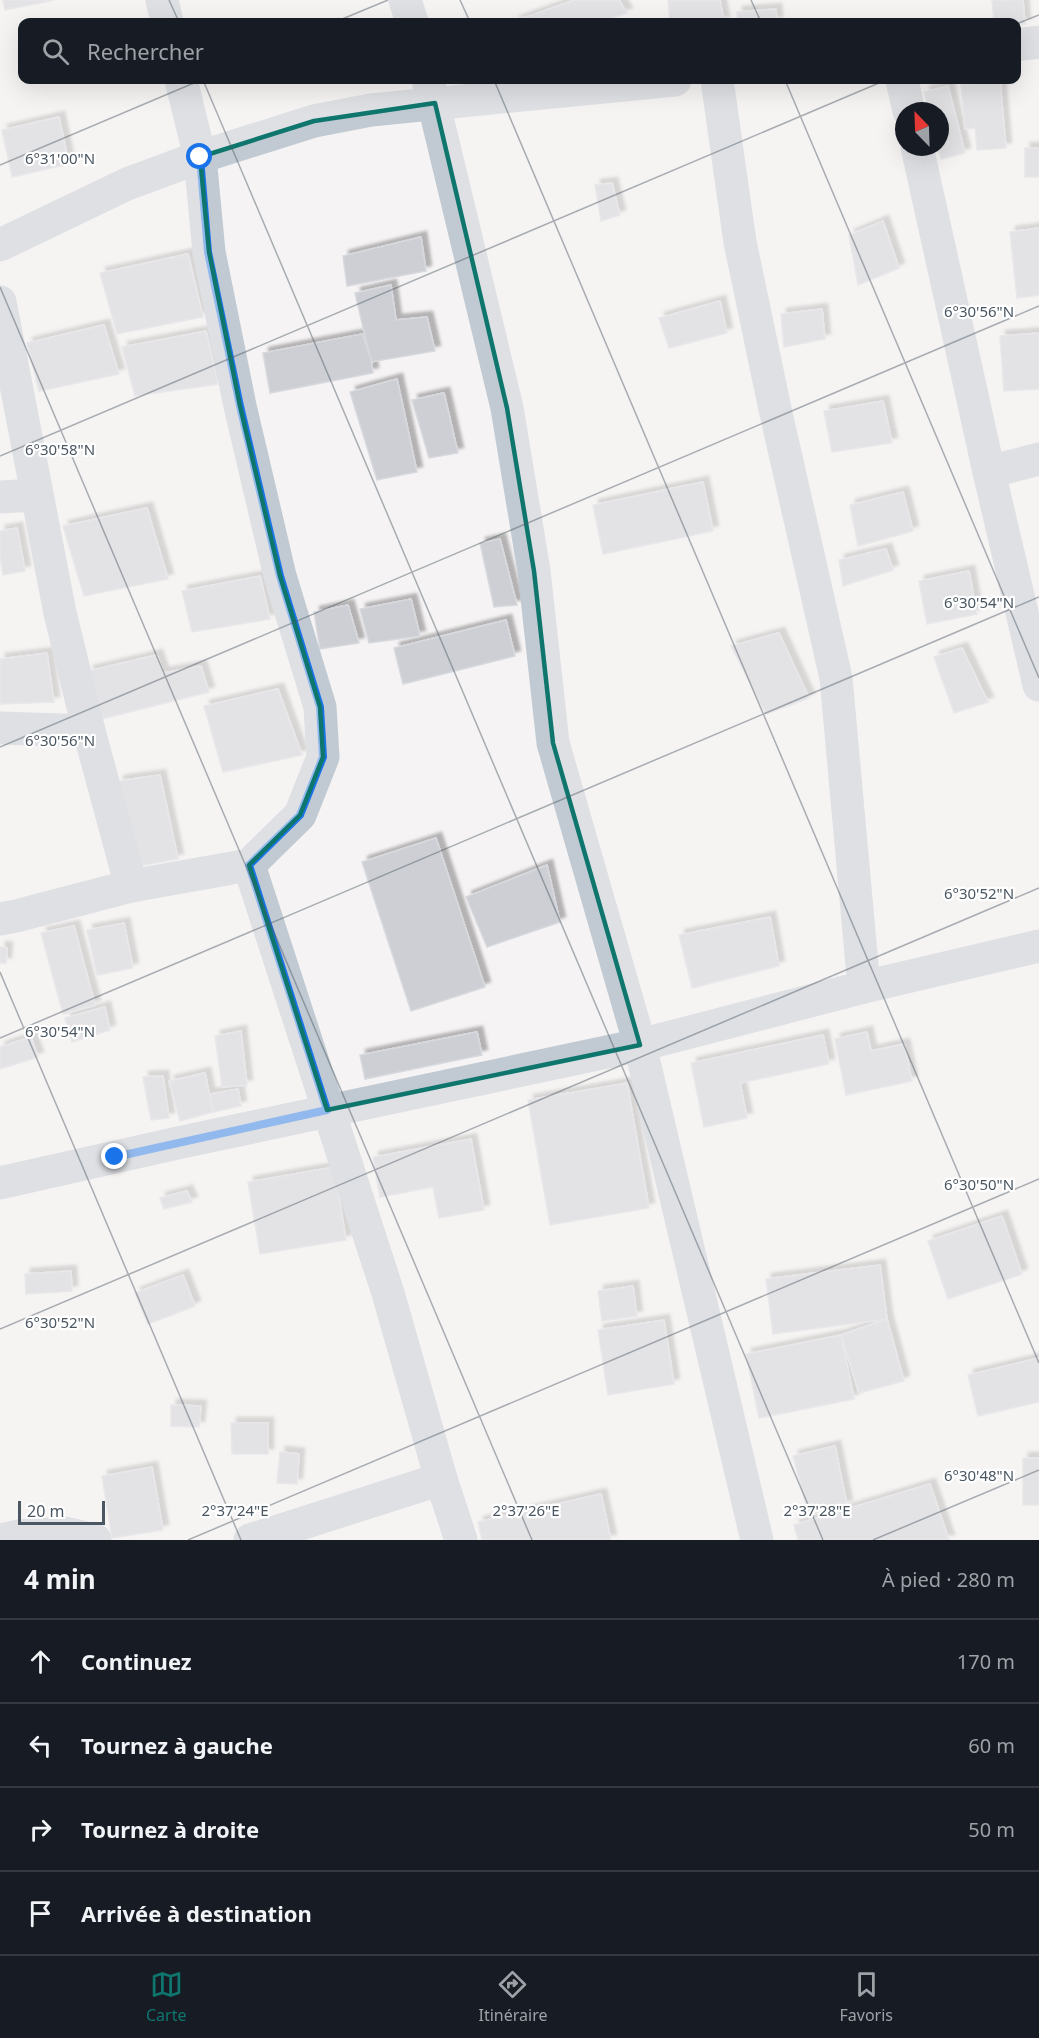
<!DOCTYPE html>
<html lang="fr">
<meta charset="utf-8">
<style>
:root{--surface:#171b24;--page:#242831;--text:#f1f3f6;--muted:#9ea1a6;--line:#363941;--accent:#0f766e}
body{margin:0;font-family:"Noto Sans",sans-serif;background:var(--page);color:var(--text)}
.compass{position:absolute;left:895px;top:102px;width:54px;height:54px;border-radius:50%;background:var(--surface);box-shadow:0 6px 24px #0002;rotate:337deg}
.scale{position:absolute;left:18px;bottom:15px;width:87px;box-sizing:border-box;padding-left:6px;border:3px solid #4a5661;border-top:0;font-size:16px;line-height:21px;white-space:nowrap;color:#4a5661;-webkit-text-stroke:4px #fff;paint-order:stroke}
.stop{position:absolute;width:18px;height:18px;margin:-14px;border:4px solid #1a73e8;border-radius:50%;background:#fff}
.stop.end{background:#1a73e8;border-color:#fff;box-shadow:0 2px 6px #0008}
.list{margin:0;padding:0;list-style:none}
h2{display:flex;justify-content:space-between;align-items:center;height:78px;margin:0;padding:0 24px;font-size:26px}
h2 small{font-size:20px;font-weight:400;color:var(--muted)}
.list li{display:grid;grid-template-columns:39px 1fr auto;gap:18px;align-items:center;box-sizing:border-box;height:84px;padding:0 24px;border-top:2px solid var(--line)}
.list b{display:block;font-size:22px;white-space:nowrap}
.list em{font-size:20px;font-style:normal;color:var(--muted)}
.icon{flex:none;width:33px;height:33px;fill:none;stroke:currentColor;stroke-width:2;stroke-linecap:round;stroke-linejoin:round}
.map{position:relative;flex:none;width:1039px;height:1540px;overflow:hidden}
.search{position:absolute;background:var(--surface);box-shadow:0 6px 24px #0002;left:18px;right:18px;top:18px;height:66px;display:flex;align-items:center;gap:15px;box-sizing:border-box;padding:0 21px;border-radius:12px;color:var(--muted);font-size:22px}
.sheet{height:414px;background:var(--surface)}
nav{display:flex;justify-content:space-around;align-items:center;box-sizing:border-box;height:84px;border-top:2px solid var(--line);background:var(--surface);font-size:16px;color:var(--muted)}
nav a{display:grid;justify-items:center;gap:3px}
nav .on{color:var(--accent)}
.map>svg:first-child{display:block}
</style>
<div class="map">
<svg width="1039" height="1540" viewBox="0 0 1039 1540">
<defs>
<filter id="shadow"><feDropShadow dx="5.5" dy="-5.5" stdDeviation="1.5" flood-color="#0004"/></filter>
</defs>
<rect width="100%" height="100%" fill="#f5f3f3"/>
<g fill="#cdcfd5" stroke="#d7d9de" stroke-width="1.5" filter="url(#shadow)">
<polygon points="3,0 54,0 5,10"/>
<polygon points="574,0 619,0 627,13 597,22 513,22"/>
<polygon points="668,0 720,0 724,22 670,22"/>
<polygon points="992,0 1023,0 1025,24 994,22"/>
<polygon points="776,9 777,22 738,22 737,12"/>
<polygon points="1000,81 1006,148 977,150 975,128 965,129 961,85"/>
<polygon points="948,86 965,153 941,159 938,147 940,147 940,111 929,111 924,92"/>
<polygon points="59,117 69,164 12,177 2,130"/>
<rect x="1025" y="148" width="14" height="29"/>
<polygon points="612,183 620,215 601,221 595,185"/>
<polygon points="883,221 899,268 858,285 849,235"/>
<polygon points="1039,228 1039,295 1017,298 1010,232"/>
<polygon points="421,237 426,271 347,286 343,256"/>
<polygon points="188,254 203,317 117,334 100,273"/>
<polygon points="391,285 396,320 427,317 435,351 371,362 355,293"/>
<polygon points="720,301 727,333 669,348 659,318"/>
<polygon points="822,309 825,339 784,347 781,314"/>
<polygon points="104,325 119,374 39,391 27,343"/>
<polygon points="206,331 218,384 135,396 122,347"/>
<polygon points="1039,333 1039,389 1004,391 1000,336"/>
<polygon points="362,334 371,358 373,373 270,393 263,353"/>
<polygon points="397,379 417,472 377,480 350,392"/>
<polygon points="444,393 458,453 429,458 412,400"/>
<polygon points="883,401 892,443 832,452 824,411"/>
<polygon points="703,482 713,531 603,554 593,505"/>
<polygon points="903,492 913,531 858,546 850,505"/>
<polygon points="147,508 168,579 84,596 63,526"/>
<polygon points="17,528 25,571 3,575 0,557 0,531"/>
<polygon points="500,539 517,605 494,607 480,543"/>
<polygon points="886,549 893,570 843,586 839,560"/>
<polygon points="969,571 977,614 927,624 919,581"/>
<polygon points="260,576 270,619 192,632 182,591"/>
<polygon points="411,599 420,636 369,643 360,609"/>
<polygon points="348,605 359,643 320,649 314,612"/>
<polygon points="506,620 515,656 403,684 394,648"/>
<polygon points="779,633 809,698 766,714 731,646"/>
<polygon points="962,648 988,702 954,713 934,657"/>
<polygon points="47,653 54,702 0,704 0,659"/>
<polygon points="157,655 163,673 201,666 209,692 101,719 88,671"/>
<polygon points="278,689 302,755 223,772 204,706"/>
<polygon points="160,775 178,859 134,867 118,781"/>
<polygon points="436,838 485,987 411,1011 362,862"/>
<polygon points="547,865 560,922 487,947 466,897"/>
<polygon points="770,917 779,966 692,988 679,935"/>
<polygon points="124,923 133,968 97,975 87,930"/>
<polygon points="74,926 95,1005 63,1014 41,933"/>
<polygon points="0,947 7,948 6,963 0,963"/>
<polygon points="105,1007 110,1030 72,1042 65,1018"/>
<polygon points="241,1031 247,1085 222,1087 215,1036"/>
<polygon points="477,1032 482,1055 365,1079 360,1055"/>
<polygon points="867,1032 871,1051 904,1044 912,1081 846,1095 835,1039"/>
<polygon points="823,1035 829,1064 740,1083 747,1118 704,1127 691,1063"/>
<polygon points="31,1037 38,1057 0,1069 0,1047"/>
<polygon points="205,1073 213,1112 180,1121 169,1081"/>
<polygon points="163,1076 169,1118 151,1120 143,1077"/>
<polygon points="627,1083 649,1208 550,1225 528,1100"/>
<polygon points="238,1089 241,1106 213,1112 210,1094"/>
<polygon points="471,1139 484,1210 439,1218 433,1187 380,1197 373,1157"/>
<polygon points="334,1167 346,1240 260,1254 248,1182"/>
<polygon points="187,1191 192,1202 164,1209 160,1198"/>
<polygon points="1002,1216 1022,1274 948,1299 928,1241"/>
<polygon points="880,1265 887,1319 773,1334 766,1279"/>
<polygon points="71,1271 72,1291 26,1294 25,1274"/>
<polygon points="183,1275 195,1306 148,1324 135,1293"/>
<polygon points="633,1286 637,1316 602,1321 598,1291"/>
<polygon points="887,1319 904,1381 859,1393 841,1335"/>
<polygon points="664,1320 674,1384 608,1395 598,1330"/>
<polygon points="841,1335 854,1399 759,1418 746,1354"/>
<polygon points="1039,1358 1039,1402 978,1416 968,1375"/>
<polygon points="171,1405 201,1406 199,1427 171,1426"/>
<polygon points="231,1423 268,1423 268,1454 232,1454"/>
<polygon points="835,1446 847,1505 809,1515 793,1456"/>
<polygon points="280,1452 299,1454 297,1484 277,1483"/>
<rect x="1023" y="1458" width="16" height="47"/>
<polygon points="152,1467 163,1530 112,1538 102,1476"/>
<polygon points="930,1484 949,1540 798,1540 794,1525"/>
<polygon points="601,1494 611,1540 482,1540 478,1522"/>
</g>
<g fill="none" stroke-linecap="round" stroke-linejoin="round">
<g stroke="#c1cad2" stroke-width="33">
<polyline points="162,0 167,22"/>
<polyline points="405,0 412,22"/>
<polyline points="1016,45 1039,42"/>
<polyline points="428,80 507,408 534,571 553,743 640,1045 757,1540"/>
<polyline points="717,80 740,242 775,409 836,678 864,987"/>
<polyline points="902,80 909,111"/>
<polyline points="917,147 989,472 1039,685"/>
<polyline points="0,245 127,184 200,157 314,121 371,110 675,80"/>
<polyline points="0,302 60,613 89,731 131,886"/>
<polyline points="989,472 1039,459"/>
<polyline points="0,497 36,495"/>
<polyline points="0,728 89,731"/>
<polyline points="249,865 388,1293 441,1479 461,1540"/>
<polyline points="0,919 16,916 131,886 249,865 300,815 323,757 320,707 280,576 240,406 209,252 200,157 181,80"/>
<polyline points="0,1183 182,1142 640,1045 864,987 1039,946"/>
<polyline points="0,1540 19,1536 65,1533 95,1540"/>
<polyline points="250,1540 441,1479"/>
</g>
</g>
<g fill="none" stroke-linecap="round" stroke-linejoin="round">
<polyline stroke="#1a73e8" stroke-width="8" points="115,1157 327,1110 249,865 300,815 323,757 320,707 280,576 240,406 208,252 200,157"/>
</g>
<path d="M0 0H1039V1540H0ZM435 103 507 408 534 571 553 743 640 1045 327 1110 249 865 300 815 323 757 320 707 280 576 240 406 209 252 200 157 314 121Z" fill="#f5f3f3" fill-opacity=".55" fill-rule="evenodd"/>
<path fill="none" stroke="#0f766e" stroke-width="4.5" stroke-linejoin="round" d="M435 103 507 408 534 571 553 743 640 1045 327 1110 249 865 300 815 323 757 320 707 280 576 240 406 209 252 200 157 314 121Z"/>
<path fill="none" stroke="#4a5661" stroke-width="1.5" stroke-opacity="0.45" d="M169 0 179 22M460 0 470 22M751 0 761 22M335 22 388 0M1016 24 1039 15M203 80 823 1540M494 80 1039 1363M785 80 1039 678M0 165 201 80M0 287 532 1540M0 456 886 80M0 747 1039 306M0 972 241 1540M0 1038 1039 597M0 1329 1039 888M188 1540 1039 1179M873 1540 1039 1470"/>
<g font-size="15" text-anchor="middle" fill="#4a5661" stroke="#fff" stroke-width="4.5" stroke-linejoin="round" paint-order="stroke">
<text x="60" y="164">6°31'00"N</text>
<text x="979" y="317">6°30'56"N</text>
<text x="60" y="455">6°30'58"N</text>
<text x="979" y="608">6°30'54"N</text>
<text x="60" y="746">6°30'56"N</text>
<text x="979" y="899">6°30'52"N</text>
<text x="60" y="1037">6°30'54"N</text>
<text x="979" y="1190">6°30'50"N</text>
<text x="60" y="1328">6°30'52"N</text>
<text x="979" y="1481">6°30'48"N</text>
<text x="235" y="1516">2°37'24"E</text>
<text x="526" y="1516">2°37'26"E</text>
<text x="817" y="1516">2°37'28"E</text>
</g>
</svg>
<svg class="compass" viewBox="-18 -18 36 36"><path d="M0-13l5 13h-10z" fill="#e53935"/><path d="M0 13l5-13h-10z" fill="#9ea1a6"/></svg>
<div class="scale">20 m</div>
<div class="stop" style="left:200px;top:157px"></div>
<div class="stop end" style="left:115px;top:1157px"></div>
<div class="search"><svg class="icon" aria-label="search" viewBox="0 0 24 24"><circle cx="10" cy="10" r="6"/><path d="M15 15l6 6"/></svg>Rechercher</div>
</div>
<section class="sheet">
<h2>4 min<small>À pied · 280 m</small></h2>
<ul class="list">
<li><svg class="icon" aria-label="ahead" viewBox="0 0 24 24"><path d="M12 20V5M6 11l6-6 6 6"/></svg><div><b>Continuez</b></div><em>170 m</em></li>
<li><svg class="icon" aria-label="left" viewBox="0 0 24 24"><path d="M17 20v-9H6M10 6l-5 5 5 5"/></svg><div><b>Tournez à gauche</b></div><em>60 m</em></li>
<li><svg class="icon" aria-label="right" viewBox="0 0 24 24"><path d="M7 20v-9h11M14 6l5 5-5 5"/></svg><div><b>Tournez à droite</b></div><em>50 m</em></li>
<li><svg class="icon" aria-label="arrive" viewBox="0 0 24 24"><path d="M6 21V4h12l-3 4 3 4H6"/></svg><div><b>Arrivée à destination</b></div></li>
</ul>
</section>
<nav>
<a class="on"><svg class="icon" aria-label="map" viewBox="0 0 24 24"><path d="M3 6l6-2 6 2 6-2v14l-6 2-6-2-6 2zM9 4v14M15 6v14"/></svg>Carte</a>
<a><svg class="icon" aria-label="directions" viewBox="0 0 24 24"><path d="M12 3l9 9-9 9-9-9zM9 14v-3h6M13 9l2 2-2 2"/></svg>Itinéraire</a>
<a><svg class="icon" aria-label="saved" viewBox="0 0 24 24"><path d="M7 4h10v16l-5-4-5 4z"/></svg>Favoris</a>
</nav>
